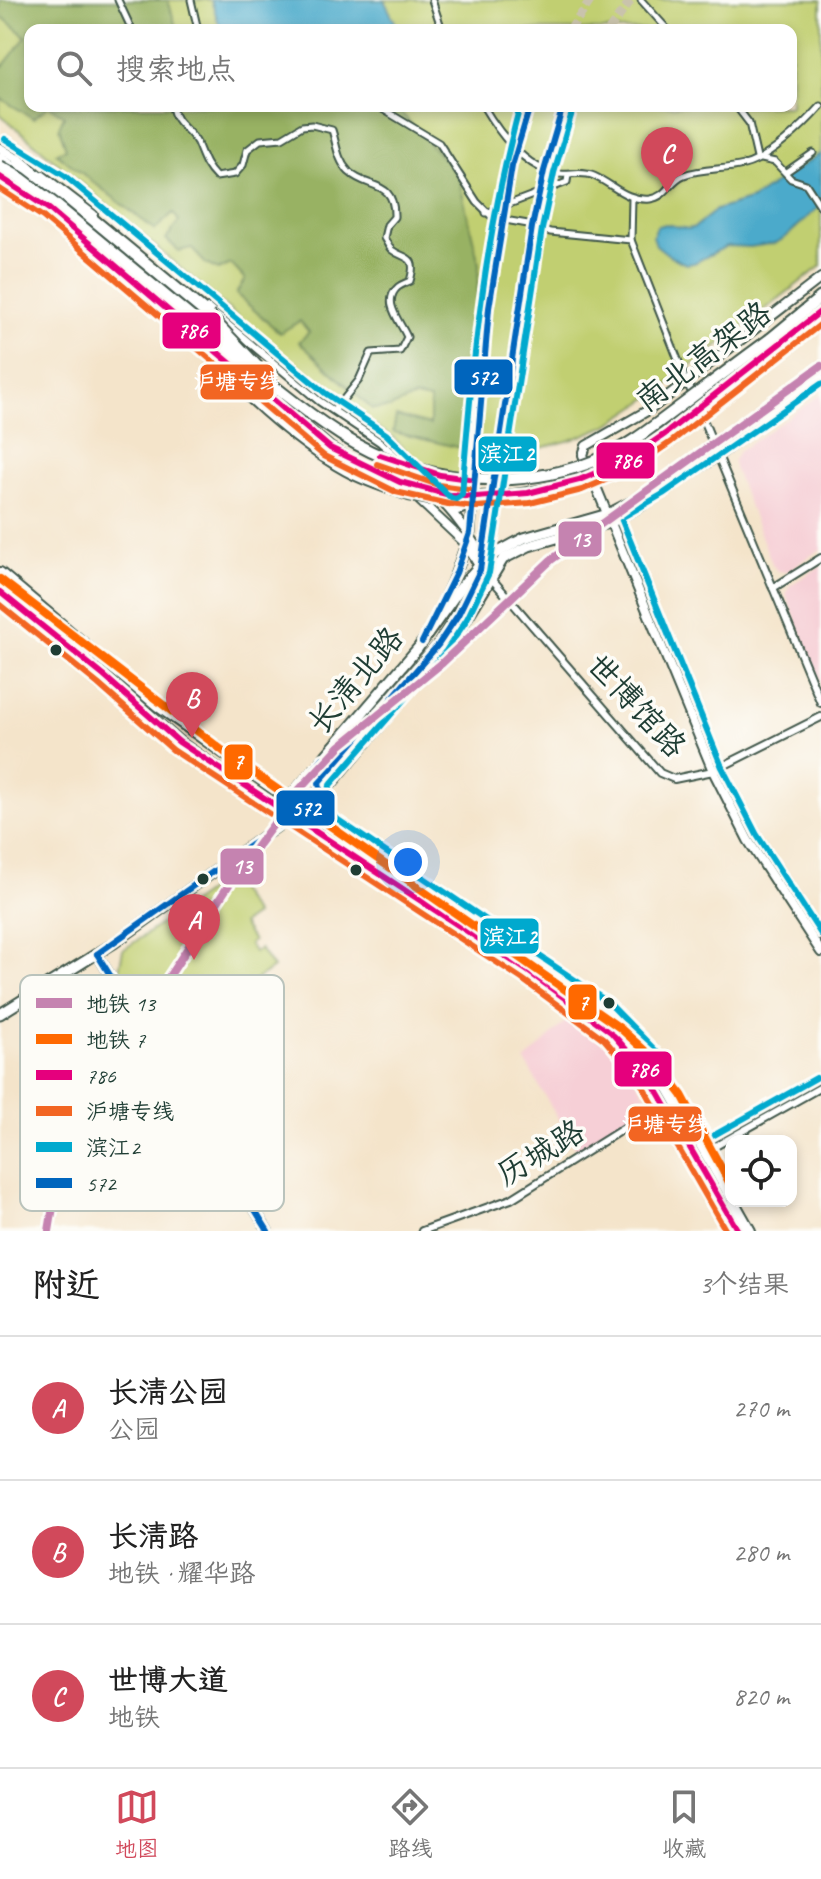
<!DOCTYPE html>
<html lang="zh">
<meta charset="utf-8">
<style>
:root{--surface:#fff;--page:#f2f2f2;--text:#222;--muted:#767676;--line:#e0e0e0;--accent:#d1495b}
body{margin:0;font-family:Caveat,"LXGW WenKai TC",sans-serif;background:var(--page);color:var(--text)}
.controls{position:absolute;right:24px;bottom:24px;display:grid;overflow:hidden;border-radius:16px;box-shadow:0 4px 12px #0003}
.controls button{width:72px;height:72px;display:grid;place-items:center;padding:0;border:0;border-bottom:2px solid var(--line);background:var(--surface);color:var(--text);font:40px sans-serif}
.you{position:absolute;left:408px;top:862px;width:28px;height:28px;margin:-20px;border:6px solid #fff;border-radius:50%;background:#1a73e8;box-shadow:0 0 0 12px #1a73e833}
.badge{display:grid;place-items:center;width:52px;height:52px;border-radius:50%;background:var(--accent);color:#fff;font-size:26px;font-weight:700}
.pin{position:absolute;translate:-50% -66px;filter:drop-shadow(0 2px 4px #0008)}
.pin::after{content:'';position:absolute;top:42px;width:28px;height:24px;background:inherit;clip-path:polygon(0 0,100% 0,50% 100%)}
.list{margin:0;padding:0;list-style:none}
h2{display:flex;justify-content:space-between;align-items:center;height:104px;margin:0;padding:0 32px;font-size:34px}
h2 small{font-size:26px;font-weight:400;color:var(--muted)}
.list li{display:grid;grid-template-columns:52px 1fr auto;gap:24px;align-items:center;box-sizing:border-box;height:144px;padding:0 32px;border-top:2px solid var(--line)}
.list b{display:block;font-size:30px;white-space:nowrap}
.list p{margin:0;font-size:26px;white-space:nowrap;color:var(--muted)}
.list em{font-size:26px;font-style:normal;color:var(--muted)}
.icon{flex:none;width:44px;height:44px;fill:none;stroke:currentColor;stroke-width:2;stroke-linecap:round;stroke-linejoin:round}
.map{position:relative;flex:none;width:821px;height:1231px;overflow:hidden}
.search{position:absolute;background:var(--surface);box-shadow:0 4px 12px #0003;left:24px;right:24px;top:24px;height:88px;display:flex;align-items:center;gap:20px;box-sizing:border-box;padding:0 28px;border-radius:16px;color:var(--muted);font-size:30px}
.sheet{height:536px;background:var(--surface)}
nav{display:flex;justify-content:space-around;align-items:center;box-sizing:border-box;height:112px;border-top:2px solid var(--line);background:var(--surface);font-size:22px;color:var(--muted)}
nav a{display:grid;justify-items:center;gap:4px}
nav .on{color:var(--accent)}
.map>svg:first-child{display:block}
</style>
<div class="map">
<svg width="821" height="1231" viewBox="0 0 821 1231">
<rect width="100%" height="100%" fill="#fdfcf7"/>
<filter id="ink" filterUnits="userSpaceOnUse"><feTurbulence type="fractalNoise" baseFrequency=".0125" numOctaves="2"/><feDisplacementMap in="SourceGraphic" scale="16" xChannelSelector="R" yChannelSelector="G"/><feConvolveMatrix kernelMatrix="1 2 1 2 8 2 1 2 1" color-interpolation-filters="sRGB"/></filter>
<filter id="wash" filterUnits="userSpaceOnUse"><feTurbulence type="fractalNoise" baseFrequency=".006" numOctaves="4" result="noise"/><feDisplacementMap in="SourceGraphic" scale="32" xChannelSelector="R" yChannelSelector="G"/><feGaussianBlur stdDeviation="1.8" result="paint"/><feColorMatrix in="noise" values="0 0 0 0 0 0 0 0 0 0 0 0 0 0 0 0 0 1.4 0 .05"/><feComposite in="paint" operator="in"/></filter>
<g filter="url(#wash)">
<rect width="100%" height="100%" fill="#f4e4ca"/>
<g fill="#f6cfd6">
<polygon points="821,394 821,549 786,572 778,571 773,566 734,468 734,460 737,453"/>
<polygon points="821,566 821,683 786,595 790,585"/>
<polygon points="571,1016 610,1046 631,1071 652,1105 577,1152 525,1061"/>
</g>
<g fill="#c1cf71" stroke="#708652" stroke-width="2" fill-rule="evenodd">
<path d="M0 0H821V266L655 394 608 425 571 440 495 460 481 454H465L460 500 455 503 394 438 336 401 0 114ZM30 30H791V106H30Z"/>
<polygon points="229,877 255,915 242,924 253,941 249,944 254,952 260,949 273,968 190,1025 188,1022 163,1037 158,1028 152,1031 118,975 123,950"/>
</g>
<polygon fill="#98b263" stroke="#5c784c" stroke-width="2" points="0,0 168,0 177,30 30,30 30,106 395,106 458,175 479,264 469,450 393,432 396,416 430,425 430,400 415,397 390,408 372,409 299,342 309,332 300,321 280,333 236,294 245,279 231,264 218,270 206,264 191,248 179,251 166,239 179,221 173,213 155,230 56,153 66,149 59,127 64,116 49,106 33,118 0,98 0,65 3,66 26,37 0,15"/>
<g fill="#4caacb" stroke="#367480" stroke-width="2">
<polygon points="211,0 384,0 399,30 221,30"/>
<polygon points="821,153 821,205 786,237 776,243 750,247 727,246 694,263 686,264 671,257 656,245 653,236 657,226 666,224 688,229 695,227 716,210 752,199"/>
</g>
</g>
<g filter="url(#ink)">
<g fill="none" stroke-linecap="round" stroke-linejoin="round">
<g stroke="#c9c3ac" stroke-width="9" stroke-dasharray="9 4.5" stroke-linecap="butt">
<polyline points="570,30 591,0"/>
<polyline points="609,30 631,0"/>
<polyline points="475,453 489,308 512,166 530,106"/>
<polyline points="467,597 480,570 532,227 544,171 563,106"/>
</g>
<defs>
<g id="pedestrian">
<polyline points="118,0 132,30"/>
<polyline points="191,0 198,30"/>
<polyline points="432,0 442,30"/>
<polyline points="641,0 668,30"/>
<path d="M172 106C174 124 190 129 197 143 203 157 205 166 216 177L235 174 243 165 247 150 260 140 282 138 302 126 312 125 332 130C337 145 337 160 349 172 368 190 395 179 394 217L387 225 384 238C387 242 388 247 392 250 405 260 418 254 410 281 406 283 402 284 398 287 381 302 401 322 407 337L400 351 371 353 359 380 334 411"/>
<polyline points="381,106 384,110 439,143 477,202 493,218 528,224 550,232 631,240"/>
<path d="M483 106C499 133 521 163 552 173 566 177 581 170 594 176 614 185 626 201 650 199 667 197 669 181 684 175 702 168 725 170 744 165 769 159 804 125 821 106"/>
<polyline points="736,106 749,123 757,158 775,162 791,179 806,184 821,207"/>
<polyline points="786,172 813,153"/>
<polyline points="632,198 631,240 684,375"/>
<polyline points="486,213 567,182 568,175"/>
</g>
<g id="minor">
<polyline points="43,175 94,214"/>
<polyline points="208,308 319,401 380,442 402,462"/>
<polyline points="687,381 821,703"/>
<polyline points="491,578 660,773 674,779 713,771 821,717"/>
<polyline points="773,588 821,558"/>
<polyline points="705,1152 821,1087"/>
<polyline points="422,1231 511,1199 664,1103"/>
</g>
<g id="tertiary">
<polyline points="0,148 19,160"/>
<polyline points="0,157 40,184"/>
<polyline points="54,195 230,343"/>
<polyline points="37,205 197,342"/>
<polyline points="821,278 652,408 586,446 583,455 713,771 748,840 821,952"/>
<polyline points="222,364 295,423"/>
<path d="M400 465C440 493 473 532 491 578"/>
<polyline points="416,497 466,544 481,569"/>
<path d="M450 508C460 513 465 508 472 499"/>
<polyline points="97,954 268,1231"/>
</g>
<g id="secondary">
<polyline points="437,615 456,573 470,533 475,453"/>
<polyline points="320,789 319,782 438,645 467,597"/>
<polyline points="281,816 279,810 418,648 464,583 484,560 524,538 608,514 637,499 821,372"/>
<polyline points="0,1014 114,943 282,823 296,821 320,789 327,789 456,636 503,559 529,546 612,522 641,506 717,456 821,380"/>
</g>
<g id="primary">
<polyline points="0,573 158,706 273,788 603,1011 631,1038 664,1080 731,1197"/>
<polyline points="0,592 104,676 179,742 279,810 528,971 611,1032 648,1075 738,1231"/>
<polyline points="733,1201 750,1231"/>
</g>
<g id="trunk">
<polyline points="19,160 45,182"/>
<polyline points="36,181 56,191 88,215 209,315"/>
<path d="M192 338C233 384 292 439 346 470 366 481 388 488 409 495"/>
<polyline points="770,339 821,297"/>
<polyline points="776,347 821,311"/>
</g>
</defs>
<use href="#pedestrian" stroke="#3f564a" stroke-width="9"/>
<use href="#minor" stroke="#3f564a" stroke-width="10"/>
<use href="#tertiary" stroke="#3f564a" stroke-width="12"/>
<use href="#secondary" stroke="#3f564a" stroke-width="13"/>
<use href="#primary" stroke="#3f564a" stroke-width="14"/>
<use href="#trunk" stroke="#3f564a" stroke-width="14"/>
<use href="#pedestrian" stroke="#fff" stroke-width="5"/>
<use href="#minor" stroke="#fff" stroke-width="6"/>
<use href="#tertiary" stroke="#fff" stroke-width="8"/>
<use href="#secondary" stroke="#fff" stroke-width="9"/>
<use href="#primary" stroke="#fff" stroke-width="10"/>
<use href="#trunk" stroke="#fff" stroke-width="10"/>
<defs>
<g id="trunk-bridge">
<path d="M0 166 21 178 55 204C108 248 160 291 213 335 254 370 296 406 341 435 417 483 514 493 597 460 628 447 655 425 683 404 712 382 741 360 770 339"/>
<path d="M0 177 49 209 330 448C359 465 391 481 424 490 490 506 572 492 631 457 682 427 729 384 776 347"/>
<polyline points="209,315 258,367"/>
<polyline points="409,495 430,499 455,499"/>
</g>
</defs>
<use href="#trunk-bridge" stroke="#3f564a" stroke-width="14" stroke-linecap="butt"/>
<use href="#trunk-bridge" stroke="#fff" stroke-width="10"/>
<defs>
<g id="bus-1">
<polyline points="0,177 49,209 330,448 400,482 450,495 476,497 528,493 579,480 627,460 665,434 821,311"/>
<polyline points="380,455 440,475 469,479"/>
<polyline points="0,592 104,676 179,742 528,971 611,1032 648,1075 738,1231"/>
</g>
<g id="bus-2">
<polyline points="0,189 43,217 324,456 396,492 448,504 476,507 530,503 582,490 631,469 671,442 821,324"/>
<polyline points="377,464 438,485 468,489"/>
<polyline points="0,605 98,684 173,750 522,979 604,1039 640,1081 726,1231"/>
</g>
<g id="bus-3">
<polyline points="573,109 554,173 542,229 489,573 467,619 446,651 330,785 329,794 319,807 609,1003 656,1051 709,1138 816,1078"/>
<path d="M5 139 65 176 325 393 386 434 451 498 456 499 462 495C472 363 485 234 520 106"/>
<polyline points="821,384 663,494 621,518 722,767 757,835 821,934"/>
</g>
<g id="bus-4">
<polyline points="422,642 456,573 470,533 489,308 512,166 530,106"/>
<polyline points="282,823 279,810 323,758"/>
<polyline points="97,954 282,823 296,821 320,789 319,782 438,645 458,615 480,570 532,227 544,171 563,106"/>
<polyline points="97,954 268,1231"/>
</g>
</defs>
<use href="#bus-1" stroke="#fdfcf7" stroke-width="12"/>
<use href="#bus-2" stroke="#fdfcf7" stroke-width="12"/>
<use href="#bus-3" stroke="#fdfcf7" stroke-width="12"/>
<use href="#bus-4" stroke="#fdfcf7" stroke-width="12"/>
<use href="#bus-1" stroke="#e5007d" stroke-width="6"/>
<use href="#bus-2" stroke="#f26522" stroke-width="6"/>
<use href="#bus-3" stroke="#00a9ce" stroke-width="6"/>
<use href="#bus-4" stroke="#0065bd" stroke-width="6"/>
<defs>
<polyline id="metro-1" points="49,1231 56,1189 71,1141 116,1058 232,880 299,790 340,746 441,664 551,560 821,366"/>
<polyline id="metro-2" points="0,579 227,754 620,1028 654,1059 682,1095 731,1186"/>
</defs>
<use href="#metro-1" stroke="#fdfcf7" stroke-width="14"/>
<use href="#metro-2" stroke="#fdfcf7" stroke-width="14"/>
<use href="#metro-1" stroke="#c583b0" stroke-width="8"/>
<use href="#metro-2" stroke="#ff6900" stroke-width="8"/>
</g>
</g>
<g fill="#1f3d34" stroke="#fdfcf7" stroke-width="3">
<circle cx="56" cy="650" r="7"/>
<circle cx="356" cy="870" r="7"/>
<circle cx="203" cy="879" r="7"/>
<circle cx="609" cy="1003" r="7"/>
</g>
<g text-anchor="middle" stroke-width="7" stroke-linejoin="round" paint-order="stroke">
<g font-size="32" fill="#1f3d34" stroke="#fdfcf7">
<text transform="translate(703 356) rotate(-37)" y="11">南北高架路</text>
<text transform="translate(355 680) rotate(-50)" y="11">长清北路</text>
<text transform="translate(637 705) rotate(47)" y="11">世博馆路</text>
<text transform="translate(540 1152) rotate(-31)" y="11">历城路</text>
</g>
</g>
<rect x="20" y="975" width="264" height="236" rx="12" fill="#fdfcf7" stroke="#bac3bc" stroke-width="2"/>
<rect x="36" y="998" width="36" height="10" fill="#c583b0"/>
<rect x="36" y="1034" width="36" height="10" fill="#ff6900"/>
<rect x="36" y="1070" width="36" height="10" fill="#e5007d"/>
<rect x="36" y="1106" width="36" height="10" fill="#f26522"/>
<rect x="36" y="1142" width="36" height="10" fill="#00a9ce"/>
<rect x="36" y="1178" width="36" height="10" fill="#0065bd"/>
<g font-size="22" fill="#1f3d34">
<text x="86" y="1011">地铁 13</text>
<text x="86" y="1047">地铁 7</text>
<text x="86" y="1083">786</text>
<text x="86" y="1119">沪塘专线</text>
<text x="86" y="1155">滨江2</text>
<text x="86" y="1191">572</text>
</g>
<g stroke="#fdfcf7" stroke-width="3">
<rect x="161" y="311" width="61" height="39" rx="8" fill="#e5007d"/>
<rect x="453" y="358" width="61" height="38" rx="8" fill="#0065bd"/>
<rect x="199" y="363" width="76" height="38" rx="8" fill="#f26522"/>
<rect x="477" y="435" width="61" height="38" rx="8" fill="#00a9ce"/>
<rect x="595" y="441" width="61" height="39" rx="8" fill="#e5007d"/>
<rect x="557" y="520" width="46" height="38" rx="8" fill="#c583b0"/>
<rect x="223" y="743" width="31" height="38" rx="8" fill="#ff6900"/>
<rect x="275" y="789" width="61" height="38" rx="8" fill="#0065bd"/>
<rect x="219" y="847" width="46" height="39" rx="8" fill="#c583b0"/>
<rect x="479" y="917" width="61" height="38" rx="8" fill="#00a9ce"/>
<rect x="567" y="983" width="31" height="38" rx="8" fill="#ff6900"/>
<rect x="613" y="1050" width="60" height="38" rx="8" fill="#e5007d"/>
<rect x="627" y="1105" width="76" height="38" rx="8" fill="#f26522"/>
</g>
<g font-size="22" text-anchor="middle" font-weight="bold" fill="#fff">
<text x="192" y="338">786</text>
<text x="483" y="385">572</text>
<text x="237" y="389">沪塘专线</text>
<text x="507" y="461">滨江2</text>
<text x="626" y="468">786</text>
<text x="580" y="547">13</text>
<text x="238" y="769">7</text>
<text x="306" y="816">572</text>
<text x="242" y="874">13</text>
<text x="510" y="944">滨江2</text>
<text x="583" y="1010">7</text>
<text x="643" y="1077">786</text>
<text x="665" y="1132">沪塘专线</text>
</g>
</svg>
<div class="controls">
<button><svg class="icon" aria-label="locate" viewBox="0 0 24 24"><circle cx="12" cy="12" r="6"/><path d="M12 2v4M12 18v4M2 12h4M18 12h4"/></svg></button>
</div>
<div class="you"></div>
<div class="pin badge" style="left:194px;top:960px">A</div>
<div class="pin badge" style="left:192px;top:738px">B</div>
<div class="pin badge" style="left:667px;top:193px">C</div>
<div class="search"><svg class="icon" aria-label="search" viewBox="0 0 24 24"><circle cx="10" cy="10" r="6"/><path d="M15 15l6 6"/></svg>搜索地点</div>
</div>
<section class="sheet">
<h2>附近<small>3个结果</small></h2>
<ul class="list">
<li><span class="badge">A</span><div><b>长清公园</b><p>公园</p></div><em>270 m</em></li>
<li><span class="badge">B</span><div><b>长清路</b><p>地铁 · 耀华路</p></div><em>280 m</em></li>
<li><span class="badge">C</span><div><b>世博大道</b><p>地铁</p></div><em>820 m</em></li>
</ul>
</section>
<nav>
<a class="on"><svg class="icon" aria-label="map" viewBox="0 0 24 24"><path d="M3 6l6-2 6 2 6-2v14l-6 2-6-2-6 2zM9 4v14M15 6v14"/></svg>地图</a>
<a><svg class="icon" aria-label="directions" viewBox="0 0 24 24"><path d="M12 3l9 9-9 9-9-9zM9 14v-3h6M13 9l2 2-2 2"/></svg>路线</a>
<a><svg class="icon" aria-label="saved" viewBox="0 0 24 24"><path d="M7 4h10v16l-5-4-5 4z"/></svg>收藏</a>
</nav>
